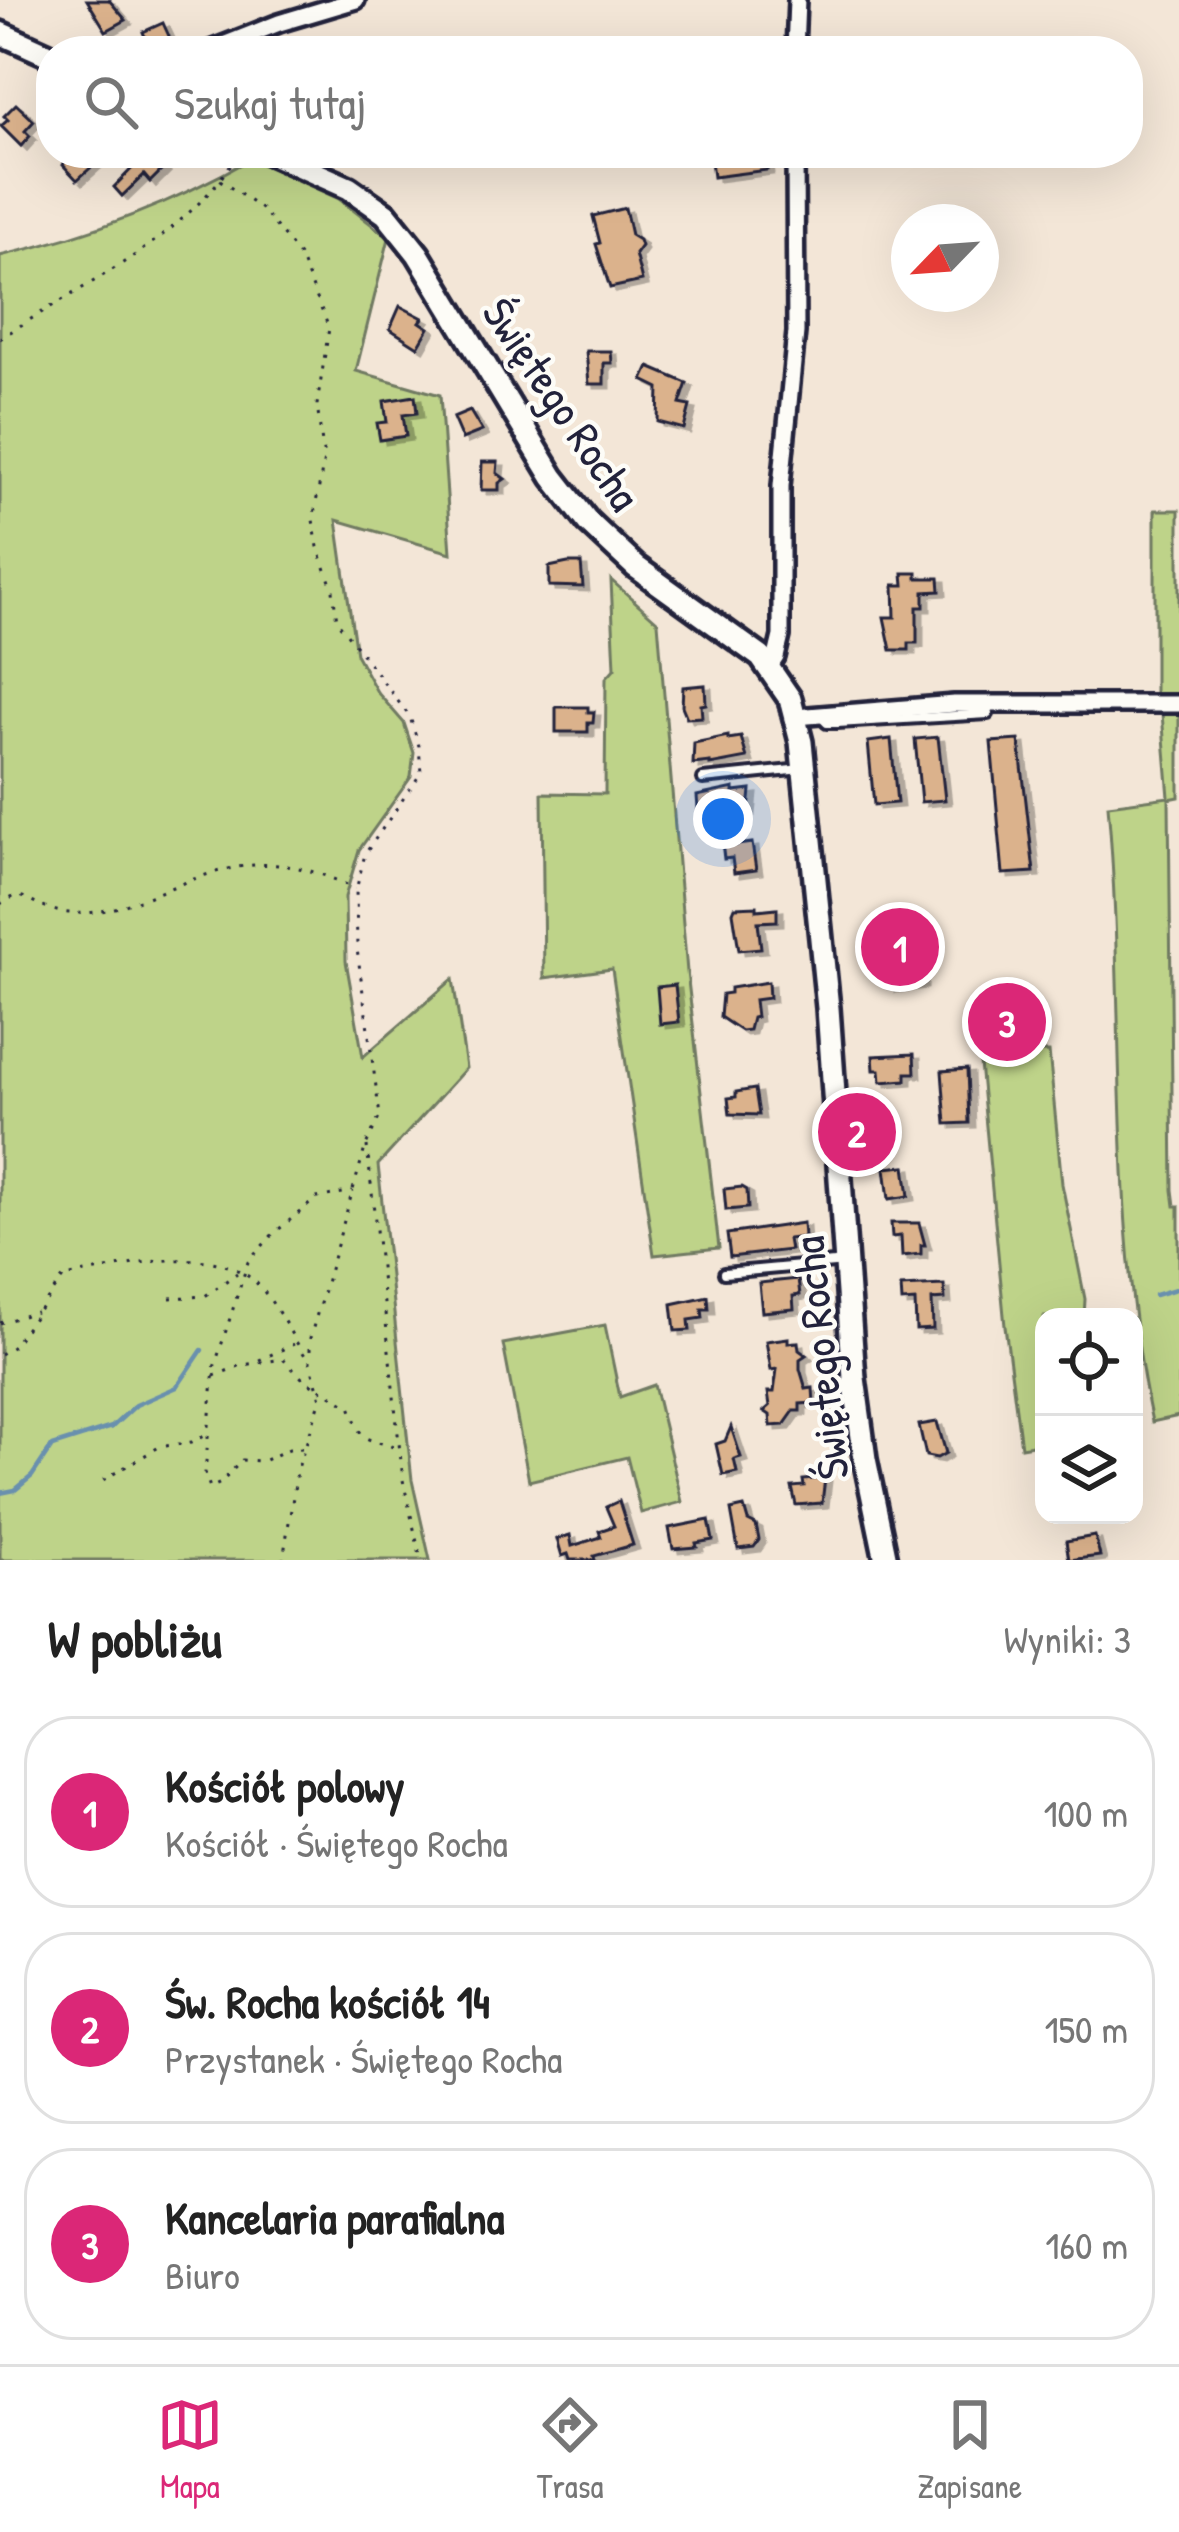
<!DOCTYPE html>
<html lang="pl">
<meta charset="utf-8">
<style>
:root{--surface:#fff;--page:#f6f6f6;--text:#222;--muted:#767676;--line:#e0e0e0;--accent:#db2777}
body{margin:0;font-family:"Patrick Hand",sans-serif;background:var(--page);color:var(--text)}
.controls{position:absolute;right:36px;bottom:36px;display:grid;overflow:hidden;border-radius:24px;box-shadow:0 12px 48px #0002}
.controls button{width:108px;height:108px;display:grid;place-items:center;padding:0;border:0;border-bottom:3px solid var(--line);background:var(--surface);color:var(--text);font:60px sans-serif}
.compass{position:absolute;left:891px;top:204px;width:108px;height:108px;border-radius:50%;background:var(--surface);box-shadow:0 12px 48px #0002;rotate:245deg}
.you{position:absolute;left:723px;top:819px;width:42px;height:42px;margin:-30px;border:9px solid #fff;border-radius:50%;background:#1a73e8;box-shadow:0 0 0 18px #1a73e833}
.badge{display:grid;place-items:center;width:78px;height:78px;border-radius:50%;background:var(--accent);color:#fff;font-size:39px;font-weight:700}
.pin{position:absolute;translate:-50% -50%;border:6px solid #fff;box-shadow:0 3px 12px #0006}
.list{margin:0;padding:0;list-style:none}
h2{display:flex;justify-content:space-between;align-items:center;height:156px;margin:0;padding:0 48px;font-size:51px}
h2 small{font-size:39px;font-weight:400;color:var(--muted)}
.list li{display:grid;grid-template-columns:78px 1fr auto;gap:36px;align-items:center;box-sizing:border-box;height:192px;margin:0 24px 24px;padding:0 24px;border:3px solid var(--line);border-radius:48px}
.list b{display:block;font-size:45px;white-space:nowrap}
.list p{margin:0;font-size:39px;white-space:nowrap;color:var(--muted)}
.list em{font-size:39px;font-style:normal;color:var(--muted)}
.icon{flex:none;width:66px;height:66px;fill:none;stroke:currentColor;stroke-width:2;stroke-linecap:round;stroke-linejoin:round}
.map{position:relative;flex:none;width:1179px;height:1560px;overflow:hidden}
.search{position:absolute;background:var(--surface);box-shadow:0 12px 48px #0002;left:36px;right:36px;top:36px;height:132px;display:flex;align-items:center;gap:30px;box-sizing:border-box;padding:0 42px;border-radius:48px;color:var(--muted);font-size:45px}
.sheet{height:804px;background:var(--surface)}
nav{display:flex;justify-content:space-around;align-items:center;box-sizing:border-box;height:168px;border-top:3px solid var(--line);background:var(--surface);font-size:33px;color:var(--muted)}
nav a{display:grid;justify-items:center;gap:6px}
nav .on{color:var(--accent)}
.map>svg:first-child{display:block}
</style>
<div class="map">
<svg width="1179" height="1560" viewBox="0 0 1179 1560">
<defs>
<filter id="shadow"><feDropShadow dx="6" dy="4" stdDeviation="0" flood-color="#0004"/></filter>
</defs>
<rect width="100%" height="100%" fill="#f3e6d7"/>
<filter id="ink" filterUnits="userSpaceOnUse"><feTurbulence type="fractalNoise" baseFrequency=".00833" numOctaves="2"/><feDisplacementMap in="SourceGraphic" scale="24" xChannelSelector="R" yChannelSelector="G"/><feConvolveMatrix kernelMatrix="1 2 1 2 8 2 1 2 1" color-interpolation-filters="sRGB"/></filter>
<g filter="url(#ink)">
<g fill="#bed389" stroke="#707a62" stroke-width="3">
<path d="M250 159 339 199 389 238 356 371 440 395 451 553 337 520 356 654 377 692 404 723 414 753 411 777 359 850 345 897 346 961 363 1057 453 979 466 1068 378 1165 412 1480 430 1560H0V256C90 235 170 205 250 159Z"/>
<polygon points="1155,510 1179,510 1179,697 1155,696"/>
<polygon points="611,580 658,622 687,972 719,1248 654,1255 612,969 544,978 542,793 605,794 606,678 615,668"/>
<path d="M1162 714H1179V797L1169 799 1173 1190 1175 1206H1179V1416L1152 1422C1109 1220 1126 1010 1108 805L1169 797Z"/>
<polygon points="1049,1052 1062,1184 1085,1299 1084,1317 1044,1317 1044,1443 1021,1447 1005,1326 979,1053"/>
<polygon points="605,1325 620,1397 654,1385 682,1502 641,1513 627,1457 529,1481 503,1344"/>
</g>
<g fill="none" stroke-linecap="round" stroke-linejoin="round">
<g stroke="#6990ae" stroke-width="4.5">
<polyline points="1155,1295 1179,1288"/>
<polyline points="0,1493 15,1490 32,1476 52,1446 112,1427 136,1405 177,1387 202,1350"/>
</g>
</g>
<g fill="#dbb28c" stroke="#22223b" stroke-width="3" filter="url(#shadow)">
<polygon points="87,0 109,0 126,20 106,31"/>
<polygon points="163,23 174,47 151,51 143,32"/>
<polygon points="16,104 34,121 25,131 30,136 21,146 1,126 8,120 4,116"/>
<polygon points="70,153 88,153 97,162 77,180 63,165"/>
<polygon points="147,153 164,168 150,182 144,175 122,196 114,187"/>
<polygon points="710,153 765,153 767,170 713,177"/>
<polygon points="625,208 631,235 639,240 641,246 635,254 642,281 610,288 596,244 600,243 593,216"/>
<polygon points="400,306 423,318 420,322 429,328 418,347 390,329"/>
<polygon points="586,351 611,351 612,363 604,363 604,384 589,384"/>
<polygon points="649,367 687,383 680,404 690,406 684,429 658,422 659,388 643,380"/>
<polygon points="415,396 417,413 403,415 406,436 380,440 377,423 387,422 384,401"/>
<polygon points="470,411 482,431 462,439 453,418"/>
<polygon points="482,462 498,462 497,473 505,479 499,483 499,490 481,490"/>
<polygon points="568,563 581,563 583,587 549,586 549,567"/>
<polygon points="903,573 917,573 917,578 939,578 940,591 924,592 924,607 917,607 917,643 909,643 909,650 891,650 884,617 895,617 894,585 904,585"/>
<polygon points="705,685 706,704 701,705 702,717 687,718 682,706 683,687"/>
<polygon points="556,707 588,707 588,712 594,712 593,723 588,723 588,732 556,732"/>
<polygon points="728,736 728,739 741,737 747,758 710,765 710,762 693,764 694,743"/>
<polygon points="938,737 945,800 921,802 915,739"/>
<polygon points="891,739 897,803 874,805 868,742"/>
<polygon points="1019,740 1034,872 1003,874 991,742"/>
<polygon points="734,788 734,792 751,790 749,811 734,816 737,845 752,843 756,870 734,873 732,858 724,859 719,817 702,816 698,809 697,796"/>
<polygon points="757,906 757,910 777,908 777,921 758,922 761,948 739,950 733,912 735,907"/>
<polygon points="893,914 906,915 921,922 923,928 921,984 889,988 883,955 878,955 875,927"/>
<polygon points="768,982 769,998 754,1000 756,1017 752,1018 749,1030 741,1031 720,1017 722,994 730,993 730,988"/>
<polygon points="675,985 679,1022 660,1024 657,987"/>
<polygon points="1015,988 1015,1029 1001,1030 992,991"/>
<polygon points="914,1054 915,1073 906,1073 906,1080 881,1082 880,1070 874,1070 873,1056"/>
<polygon points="967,1069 969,1123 946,1124 942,1071"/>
<polygon points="755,1089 759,1115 730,1114 728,1098 736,1097 736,1092"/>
<polygon points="905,1166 909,1196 889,1199 885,1168"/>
<polygon points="742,1187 747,1190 748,1208 726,1210 724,1189"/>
<polygon points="803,1223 804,1237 788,1239 790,1250 730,1257 727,1234"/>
<polygon points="891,1223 919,1223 925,1245 921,1245 921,1254 902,1256 901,1236 892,1237"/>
<polygon points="798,1279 800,1295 793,1296 794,1309 762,1312 759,1283"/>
<polygon points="944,1285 945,1299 932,1300 933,1329 916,1330 915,1301 902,1302 901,1287"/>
<polygon points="708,1296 709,1309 702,1309 703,1318 689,1320 690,1330 675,1331 672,1304"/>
<polygon points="788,1338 788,1343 798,1342 799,1350 806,1355 800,1359 800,1369 806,1389 813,1388 814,1403 800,1404 800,1411 794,1411 784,1425 771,1426 770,1415 764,1411 770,1406 768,1392 774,1392 777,1369 771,1370 766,1341"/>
<polygon points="937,1422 946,1453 937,1458 926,1456 919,1425"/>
<polygon points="731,1427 741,1457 734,1459 737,1472 723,1475 716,1444 725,1441"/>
<polygon points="825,1478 822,1503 796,1505 792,1487 804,1486 803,1480"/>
<polygon points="619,1501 633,1545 594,1556 595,1560 570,1560 568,1554 562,1556 557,1539 570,1535 572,1546 601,1537 599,1531 614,1526 606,1507"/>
<polygon points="744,1507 748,1521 756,1525 759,1540 754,1547 738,1549 731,1510"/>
<polygon points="709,1520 713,1540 696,1543 697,1547 673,1549 669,1528"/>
<polygon points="1095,1536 1100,1556 1069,1560 1066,1541"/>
</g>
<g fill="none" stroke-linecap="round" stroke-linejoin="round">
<defs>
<g id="lane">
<polyline points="820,716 827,723 837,723 988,714"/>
<polyline points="703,779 802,769"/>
<polyline points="724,1273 845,1262"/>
</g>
<g id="street">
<polyline points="208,51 279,23 356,0"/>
<polyline points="795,51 797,0"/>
<polyline points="770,666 776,657 781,636 781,486 796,332 795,153"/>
<polyline points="796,717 954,704 1179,704"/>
</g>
<g id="secondary">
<polyline points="0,33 51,56"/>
<polyline points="270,153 349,188 386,214 418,254 553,477 588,522 636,567 761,657 790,699 801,742 828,1008 854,1378 865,1459 886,1560"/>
</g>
</defs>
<use href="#lane" stroke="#22223b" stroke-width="16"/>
<use href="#street" stroke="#22223b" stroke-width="24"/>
<use href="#secondary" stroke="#22223b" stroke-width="30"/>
<g stroke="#22223b" stroke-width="3" stroke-dasharray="3 9" stroke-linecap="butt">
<polyline points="220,180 264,211 300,257 329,328 317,405 324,459 313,520 318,547 333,590 337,621 410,717 419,746 421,773 365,854 356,890 357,949 380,1116 366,1145 310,1338 310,1362 321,1399 297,1471 283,1560"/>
<path d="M0 339C82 283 185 242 238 153"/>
<path d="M0 904 17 895C35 901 50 912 69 913 114 916 153 893 194 879 256 857 297 860 355 889"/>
<polyline points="367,1146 403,1480 421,1560"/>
<polyline points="170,1298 205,1296 237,1273"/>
<polyline points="0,1323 36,1312"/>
<path d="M0 1354 12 1347 64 1277C120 1268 219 1237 262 1289 280 1311 292 1338 309 1361"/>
<polyline points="259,1360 294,1344"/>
<path d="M214 1376 242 1365 283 1359 303 1379 350 1406C365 1449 360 1433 398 1449"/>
<polyline points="302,1448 289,1449 263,1461 242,1460 221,1483 210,1488 205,1473 214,1368 248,1262 273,1234 317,1198 353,1191"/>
<polyline points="103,1480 159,1447 192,1442 209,1434"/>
</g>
<use href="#lane" stroke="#fdfcf7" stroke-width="8"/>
<use href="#street" stroke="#fdfcf7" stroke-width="15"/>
<use href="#secondary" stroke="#fdfcf7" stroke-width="21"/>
</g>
</g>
<g text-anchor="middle" stroke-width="9" stroke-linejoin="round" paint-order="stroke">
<g font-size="45" fill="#22223b" stroke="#fdfcf7">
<text transform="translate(562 404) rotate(56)" y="16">Świętego Rocha</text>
<text transform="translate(820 1358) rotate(-96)" y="16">Świętego Rocha</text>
</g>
</g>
</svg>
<div class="controls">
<button><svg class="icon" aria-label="locate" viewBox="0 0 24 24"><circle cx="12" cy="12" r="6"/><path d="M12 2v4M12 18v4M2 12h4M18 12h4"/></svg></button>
<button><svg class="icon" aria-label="layers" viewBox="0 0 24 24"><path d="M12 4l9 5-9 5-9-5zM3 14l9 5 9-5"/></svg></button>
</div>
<svg class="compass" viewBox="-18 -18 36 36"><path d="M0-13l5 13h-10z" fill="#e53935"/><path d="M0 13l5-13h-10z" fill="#767676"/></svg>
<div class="you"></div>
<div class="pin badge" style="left:900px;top:947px">1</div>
<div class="pin badge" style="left:857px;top:1132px">2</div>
<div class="pin badge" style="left:1007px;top:1022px">3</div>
<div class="search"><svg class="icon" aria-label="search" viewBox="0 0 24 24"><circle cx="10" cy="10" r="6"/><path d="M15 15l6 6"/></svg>Szukaj tutaj</div>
</div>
<section class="sheet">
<h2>W pobliżu<small>Wyniki: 3</small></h2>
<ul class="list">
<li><span class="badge">1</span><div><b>Kościół polowy</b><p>Kościół · Świętego Rocha</p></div><em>100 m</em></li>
<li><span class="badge">2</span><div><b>Św. Rocha kościół 14</b><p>Przystanek · Świętego Rocha</p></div><em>150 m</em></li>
<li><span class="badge">3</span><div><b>Kancelaria parafialna</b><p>Biuro</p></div><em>160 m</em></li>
</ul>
</section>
<nav>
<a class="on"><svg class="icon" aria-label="map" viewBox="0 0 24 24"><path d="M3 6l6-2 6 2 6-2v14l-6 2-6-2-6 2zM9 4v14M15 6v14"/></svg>Mapa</a>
<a><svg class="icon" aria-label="directions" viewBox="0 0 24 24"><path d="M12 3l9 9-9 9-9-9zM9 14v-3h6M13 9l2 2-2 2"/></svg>Trasa</a>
<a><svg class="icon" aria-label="saved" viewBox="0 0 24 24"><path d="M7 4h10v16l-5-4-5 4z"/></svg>Zapisane</a>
</nav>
